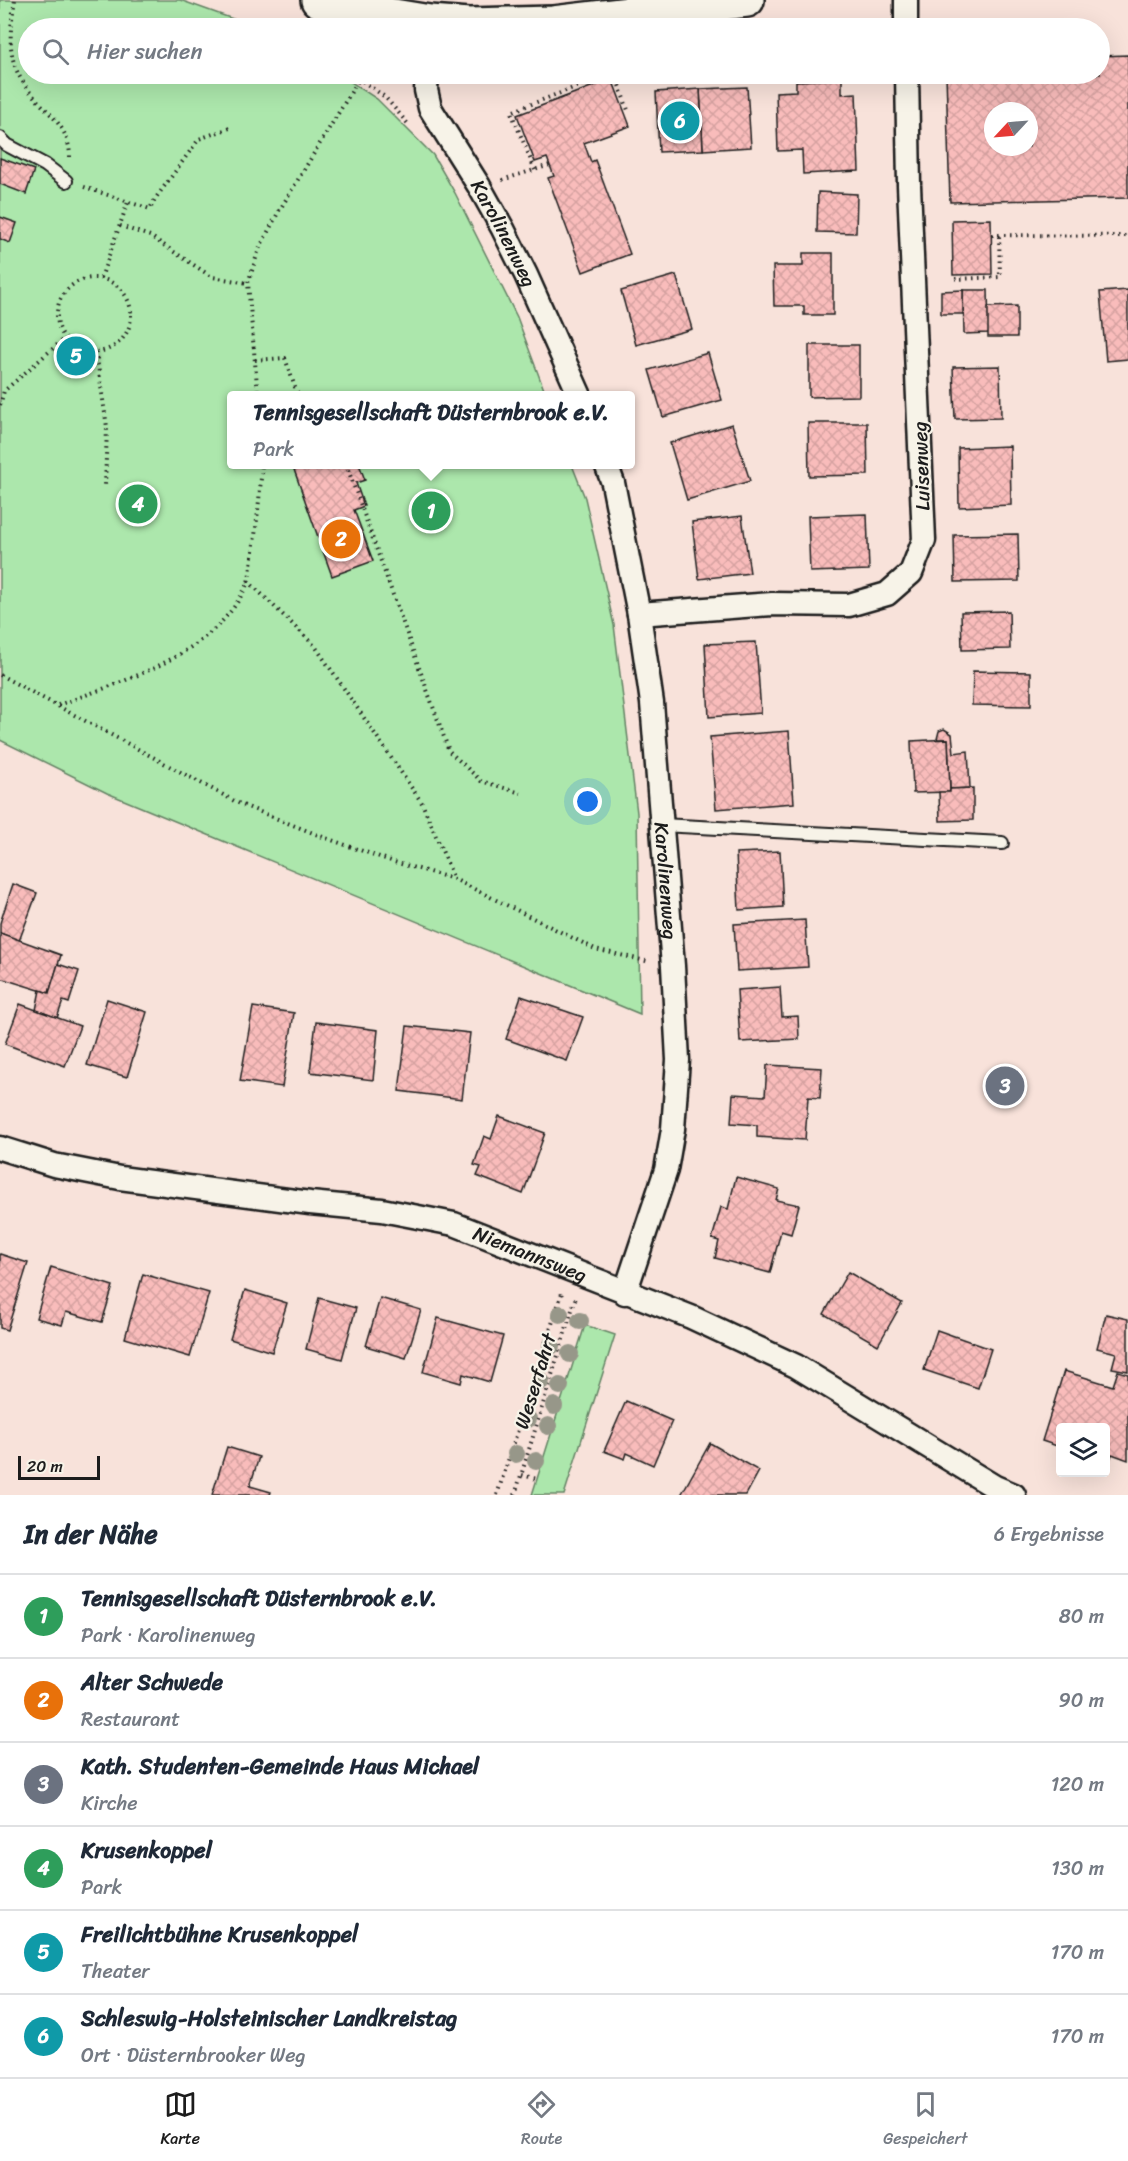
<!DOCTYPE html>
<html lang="de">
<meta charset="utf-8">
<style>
:root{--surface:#fff;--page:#f2f2f3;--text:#1f2937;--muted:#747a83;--line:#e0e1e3;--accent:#1c1c1c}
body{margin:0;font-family:Sriracha,sans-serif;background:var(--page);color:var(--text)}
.controls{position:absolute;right:18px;bottom:18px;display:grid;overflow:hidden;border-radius:6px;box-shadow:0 6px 24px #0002}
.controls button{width:54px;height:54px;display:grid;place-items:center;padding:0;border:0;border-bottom:2px solid var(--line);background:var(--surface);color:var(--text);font:30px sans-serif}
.compass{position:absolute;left:984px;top:102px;width:54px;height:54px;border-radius:50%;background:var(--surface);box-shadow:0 6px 24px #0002;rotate:244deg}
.scale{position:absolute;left:18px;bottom:15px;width:82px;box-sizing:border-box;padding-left:6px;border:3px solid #1c1c1c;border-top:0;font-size:16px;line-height:21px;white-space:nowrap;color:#1c1c1c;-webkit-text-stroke:4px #f7f3e8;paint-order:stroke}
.you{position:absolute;left:588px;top:802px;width:21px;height:21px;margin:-15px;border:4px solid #fff;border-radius:50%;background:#1a73e8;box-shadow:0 0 0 9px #1a73e833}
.badge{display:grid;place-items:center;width:39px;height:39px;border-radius:50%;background:var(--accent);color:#fff;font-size:20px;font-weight:700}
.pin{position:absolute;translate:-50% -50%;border:3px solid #fff;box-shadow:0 2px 6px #0006}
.popup{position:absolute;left:227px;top:391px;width:408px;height:78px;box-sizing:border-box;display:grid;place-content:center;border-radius:6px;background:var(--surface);filter:drop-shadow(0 2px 4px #0005);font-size:20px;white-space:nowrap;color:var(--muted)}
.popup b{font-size:22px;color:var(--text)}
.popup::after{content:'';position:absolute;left:50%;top:100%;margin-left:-12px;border:12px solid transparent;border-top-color:var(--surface)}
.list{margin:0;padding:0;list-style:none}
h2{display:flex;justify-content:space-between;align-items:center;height:78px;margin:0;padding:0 24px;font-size:26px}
h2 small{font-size:20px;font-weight:400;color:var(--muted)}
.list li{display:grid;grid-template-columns:39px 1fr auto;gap:18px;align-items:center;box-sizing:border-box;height:84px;padding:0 24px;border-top:2px solid var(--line)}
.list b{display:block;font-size:22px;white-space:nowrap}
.list p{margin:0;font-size:20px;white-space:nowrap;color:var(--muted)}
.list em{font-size:20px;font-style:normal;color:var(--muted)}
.icon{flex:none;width:33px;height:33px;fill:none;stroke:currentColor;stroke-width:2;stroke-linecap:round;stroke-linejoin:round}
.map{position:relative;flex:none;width:1128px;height:1495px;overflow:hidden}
.search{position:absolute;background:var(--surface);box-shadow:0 6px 24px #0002;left:18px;right:18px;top:18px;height:66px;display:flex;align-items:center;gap:15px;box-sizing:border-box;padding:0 21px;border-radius:33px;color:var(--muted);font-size:22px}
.sheet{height:582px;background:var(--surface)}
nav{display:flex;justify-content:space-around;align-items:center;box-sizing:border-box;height:84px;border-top:2px solid var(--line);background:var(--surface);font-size:16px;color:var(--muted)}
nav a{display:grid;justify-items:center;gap:3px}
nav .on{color:var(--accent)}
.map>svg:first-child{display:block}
</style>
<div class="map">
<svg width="1128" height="1495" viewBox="0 0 1128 1495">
<defs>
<pattern id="building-cross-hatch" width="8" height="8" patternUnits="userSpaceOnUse" patternTransform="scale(1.5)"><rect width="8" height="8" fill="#f9bcbb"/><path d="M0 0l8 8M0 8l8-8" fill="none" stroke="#d5a1a0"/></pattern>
</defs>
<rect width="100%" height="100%" fill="#f8e2da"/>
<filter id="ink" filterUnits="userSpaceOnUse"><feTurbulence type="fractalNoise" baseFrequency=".0167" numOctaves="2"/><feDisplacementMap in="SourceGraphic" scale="12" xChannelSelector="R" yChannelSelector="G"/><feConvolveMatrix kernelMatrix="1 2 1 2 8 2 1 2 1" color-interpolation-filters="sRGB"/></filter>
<g filter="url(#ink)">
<g fill="#ace7ac" stroke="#648264" stroke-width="1.5">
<polygon points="0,0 180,0 258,28 28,28 28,74 339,74 377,99 433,155 455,193 517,317 546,395 231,396 231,464 572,465 585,498 614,625 637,813 640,1014 107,793 0,740"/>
<polygon points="585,1325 615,1335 564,1495 532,1495"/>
</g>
<g fill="url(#building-cross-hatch)" stroke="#1c1c1c" stroke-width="1.5" fill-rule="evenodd">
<path d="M1128 55V198L950 202 946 74H1100V56ZM993 111H1029V147H993Z"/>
<polygon points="612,79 630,126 584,143 591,162 595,160 630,254 583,272 548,178 554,176 547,158 535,162 517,115"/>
<polygon points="842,79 842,94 856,93 859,171 803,174 802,150 778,151 776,92 796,91 796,81"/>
<polygon points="747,87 751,147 703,150 700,89"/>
<polygon points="700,89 703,150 659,152 656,92"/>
<polygon points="0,158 34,170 26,194 0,184"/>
<polygon points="818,192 857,194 856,233 817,232"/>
<polygon points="0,217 17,223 10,243 0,239"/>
<polygon points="991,219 992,274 953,275 952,220"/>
<polygon points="803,253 833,253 833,315 804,315 804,306 774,306 773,266 803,266"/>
<polygon points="676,275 692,329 636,345 621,291"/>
<polygon points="963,290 988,290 989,333 964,334"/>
<polygon points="963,290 963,314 941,314 941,291"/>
<polygon points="1128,290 1128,359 1106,361 1100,292"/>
<polygon points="1017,306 1017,337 988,337 988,307"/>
<polygon points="809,345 859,345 859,396 809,397"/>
<polygon points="708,353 722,400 663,417 649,370"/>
<polygon points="1000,366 1001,418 955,419 953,367"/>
<polygon points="808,423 867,423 868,475 809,476"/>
<polygon points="732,424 750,481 687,500 670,443"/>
<polygon points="1010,446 1011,505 959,507 958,448"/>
<polygon points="292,464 359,464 365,480 356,483 364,506 354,510 373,561 332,576"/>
<polygon points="867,514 869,570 810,572 808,516"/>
<polygon points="742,516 750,573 699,579 692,522"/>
<polygon points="1018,534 1019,581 955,582 954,535"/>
<polygon points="1009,611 1010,649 962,650 961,612"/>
<polygon points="756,642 761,713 709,717 705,644"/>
<polygon points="973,671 1031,672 1031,706 972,705"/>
<polygon points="944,729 952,734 954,753 968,751 970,788 950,789 948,739 937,739 939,731"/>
<polygon points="789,731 794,803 716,809 710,737"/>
<polygon points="948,739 950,792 913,793 911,741"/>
<polygon points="973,788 973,820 940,821 939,792 950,792 950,789"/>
<polygon points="780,851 783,907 739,910 736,853"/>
<polygon points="13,884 37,893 19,941 0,933 0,923"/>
<polygon points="805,920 808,967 737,971 734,924"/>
<polygon points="0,933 61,955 49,993 0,978"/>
<polygon points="58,964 79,971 69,1003 63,1001 57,1018 36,1010 40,990 49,993"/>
<polygon points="780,987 782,1017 798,1016 799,1039 740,1042 737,990"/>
<polygon points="521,996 583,1017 567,1061 506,1039"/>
<polygon points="107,999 147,1012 127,1077 87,1065"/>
<polygon points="20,1004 80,1026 65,1066 5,1044"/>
<polygon points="253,1007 294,1013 282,1087 240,1081"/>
<polygon points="316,1022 378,1030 373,1080 310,1072"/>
<polygon points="407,1026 470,1033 462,1099 399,1091"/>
<polygon points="767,1065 822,1068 820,1098 808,1097 805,1140 757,1137 757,1125 731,1123 733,1094 765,1096"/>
<polygon points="499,1116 545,1133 523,1194 477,1176 481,1167 474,1165 484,1136 491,1139"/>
<polygon points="736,1177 779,1189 776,1200 799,1205 791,1234 781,1231 770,1273 715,1258 719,1241 712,1239 721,1207 728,1209"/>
<polygon points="0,1254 28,1263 7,1330 0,1328"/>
<polygon points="51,1267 113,1286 102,1322 66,1312 62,1325 36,1318"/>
<polygon points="848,1272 902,1303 878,1345 824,1314"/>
<polygon points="143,1274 209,1293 190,1357 125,1338"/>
<polygon points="245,1290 287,1303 272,1352 230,1339"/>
<polygon points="319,1298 356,1308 342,1359 306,1349"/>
<polygon points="380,1298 421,1310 406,1358 366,1346"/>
<polygon points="1106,1314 1128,1319 1128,1371 1112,1368 1116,1353 1097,1348"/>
<polygon points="438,1318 503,1336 490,1382 463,1374 461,1383 423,1372"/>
<polygon points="937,1330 991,1349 978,1388 924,1370"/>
<polygon points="1064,1371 1113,1386 1118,1371 1128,1374 1128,1460 1112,1454 1109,1462 1106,1461 1106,1428 1060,1428 1060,1447 1042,1441"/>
<polygon points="626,1401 672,1421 653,1465 627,1453 625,1459 604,1451"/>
<polygon points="710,1443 759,1471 746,1495 681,1495"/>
<polygon points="227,1447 259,1457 250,1486 271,1492 270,1495 212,1495"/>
</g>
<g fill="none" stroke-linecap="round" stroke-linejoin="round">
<defs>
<g id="lane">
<polyline points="0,138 7,145 45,165 66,181"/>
<polyline points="661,825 1002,843"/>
</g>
<g id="street">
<polyline points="906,0 906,28"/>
<path id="s1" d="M427 74 426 90 430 108 479 186 503 229 526 275 580 396"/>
<path id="s2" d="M606 464 613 483 639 614 652 703 673 966 678 1060 673 1129 666 1170 625 1293"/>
<polyline points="639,614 772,604 849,605 887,594 911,573 924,540 909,185 907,74"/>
<path id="s3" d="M0 1148 54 1165 120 1178 310 1203 382 1210 454 1224 691 1317 796 1366 995 1487 1014 1495"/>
</g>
<polyline id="secondary" points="318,0 339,7 430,22 469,25 553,23 747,0"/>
</defs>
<use href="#lane" stroke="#1c1c1c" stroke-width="16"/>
<use href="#street" stroke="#1c1c1c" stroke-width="27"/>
<use href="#secondary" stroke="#1c1c1c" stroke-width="38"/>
<g stroke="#1c1c1c" stroke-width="4" stroke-dasharray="1.5 4.5" stroke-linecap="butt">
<path d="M15 0C10 28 6 57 23 82 40 110 71 122 70 160"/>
<polyline points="353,74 385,97 409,125"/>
<polyline points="615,74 628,110 625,112"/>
<polyline points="535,170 511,112 594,80 603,74"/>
<polyline points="502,180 550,165"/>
<polyline points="84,187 150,209 155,199 199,139 230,128"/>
<polyline points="120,226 150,236 212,277 248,283"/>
<polyline points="992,235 1128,236"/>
<polyline points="101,278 128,202"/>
<circle cx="94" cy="315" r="37"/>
<polyline points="955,279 1000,277 999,235"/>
<polyline points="96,352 107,427 105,487"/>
<polyline points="255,360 285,358 298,396"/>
<polyline points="258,396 248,283 259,249 279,211 359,79 366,74"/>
<polyline points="0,405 4,391 65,338"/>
<polyline points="346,464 449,751 481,781 521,793"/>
<polyline points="248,581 315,646 422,803 454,879"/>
<polyline points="0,675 240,804 323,837 394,862 454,879 595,949 650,962"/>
<path d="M58 705C124 681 218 654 248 582 251 573 251 561 253 551 257 522 260 494 262 464"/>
<polyline points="522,1475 537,1479"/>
<polyline points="497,1495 562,1293"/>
<polyline points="515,1495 576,1297"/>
</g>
<use href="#lane" stroke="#f7f3e8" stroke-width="12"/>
<use href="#street" stroke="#f7f3e8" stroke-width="22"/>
<use href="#secondary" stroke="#f7f3e8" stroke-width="33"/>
</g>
<g fill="#979789">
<circle cx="560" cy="1314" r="9"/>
<circle cx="580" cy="1321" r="9"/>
<circle cx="551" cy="1346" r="9"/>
<circle cx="570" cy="1354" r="9"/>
<circle cx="541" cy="1381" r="9"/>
<circle cx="560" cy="1386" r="9"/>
<circle cx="554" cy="1406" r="9"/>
<circle cx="528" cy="1419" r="9"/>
<circle cx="548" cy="1426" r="9"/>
<circle cx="516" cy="1454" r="9"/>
<circle cx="536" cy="1461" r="9"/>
</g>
</g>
<g text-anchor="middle" stroke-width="4.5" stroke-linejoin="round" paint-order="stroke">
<g font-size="20" fill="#1c1c1c" stroke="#f7f3e8">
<text dy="7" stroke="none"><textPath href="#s1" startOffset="180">Karolinenweg</textPath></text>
<text transform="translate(921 466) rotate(-92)" y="7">Luisenweg</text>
<text dy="7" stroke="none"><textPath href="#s2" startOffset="422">Karolinenweg</textPath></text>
<text dy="7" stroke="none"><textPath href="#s3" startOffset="543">Niemannsweg</textPath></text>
<text transform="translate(535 1381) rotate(-73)" y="7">Weserfahrt</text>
</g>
</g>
</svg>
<div class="controls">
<button><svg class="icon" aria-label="layers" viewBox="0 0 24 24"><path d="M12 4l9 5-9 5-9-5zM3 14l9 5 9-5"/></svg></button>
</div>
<svg class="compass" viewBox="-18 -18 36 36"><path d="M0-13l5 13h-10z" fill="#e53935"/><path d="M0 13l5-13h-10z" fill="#747a83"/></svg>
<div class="scale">20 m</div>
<div class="you"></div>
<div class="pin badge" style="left:431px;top:511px;background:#2e9e5b">1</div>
<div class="popup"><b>Tennisgesellschaft Düsternbrook e.V.</b>Park</div>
<div class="pin badge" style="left:341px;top:539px;background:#e8710a">2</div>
<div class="pin badge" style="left:1005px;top:1086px;background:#6b7280">3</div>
<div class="pin badge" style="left:138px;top:504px;background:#2e9e5b">4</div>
<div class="pin badge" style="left:76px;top:356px;background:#0f9aa8">5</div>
<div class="pin badge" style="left:680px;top:121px;background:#0f9aa8">6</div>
<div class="search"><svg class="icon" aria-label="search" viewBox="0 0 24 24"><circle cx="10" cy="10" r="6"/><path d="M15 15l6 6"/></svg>Hier suchen</div>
</div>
<section class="sheet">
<h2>In der Nähe<small>6 Ergebnisse</small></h2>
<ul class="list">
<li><span class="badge" style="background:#2e9e5b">1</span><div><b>Tennisgesellschaft Düsternbrook e.V.</b><p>Park · Karolinenweg</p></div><em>80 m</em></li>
<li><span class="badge" style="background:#e8710a">2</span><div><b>Alter Schwede</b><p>Restaurant</p></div><em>90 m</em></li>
<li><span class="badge" style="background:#6b7280">3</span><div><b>Kath. Studenten-Gemeinde Haus Michael</b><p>Kirche</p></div><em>120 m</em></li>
<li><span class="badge" style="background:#2e9e5b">4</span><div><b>Krusenkoppel</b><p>Park</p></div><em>130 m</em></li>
<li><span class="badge" style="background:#0f9aa8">5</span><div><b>Freilichtbühne Krusenkoppel</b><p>Theater</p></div><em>170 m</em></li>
<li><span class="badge" style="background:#0f9aa8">6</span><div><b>Schleswig-Holsteinischer Landkreistag</b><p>Ort · Düsternbrooker Weg</p></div><em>170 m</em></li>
</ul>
</section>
<nav>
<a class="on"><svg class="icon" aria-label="map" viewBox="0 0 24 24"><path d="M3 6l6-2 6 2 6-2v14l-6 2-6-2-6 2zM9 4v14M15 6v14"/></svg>Karte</a>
<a><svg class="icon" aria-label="directions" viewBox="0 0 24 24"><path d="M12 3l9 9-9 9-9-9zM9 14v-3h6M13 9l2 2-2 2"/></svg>Route</a>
<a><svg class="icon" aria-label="saved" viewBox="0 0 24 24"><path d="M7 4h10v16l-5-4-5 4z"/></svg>Gespeichert</a>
</nav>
